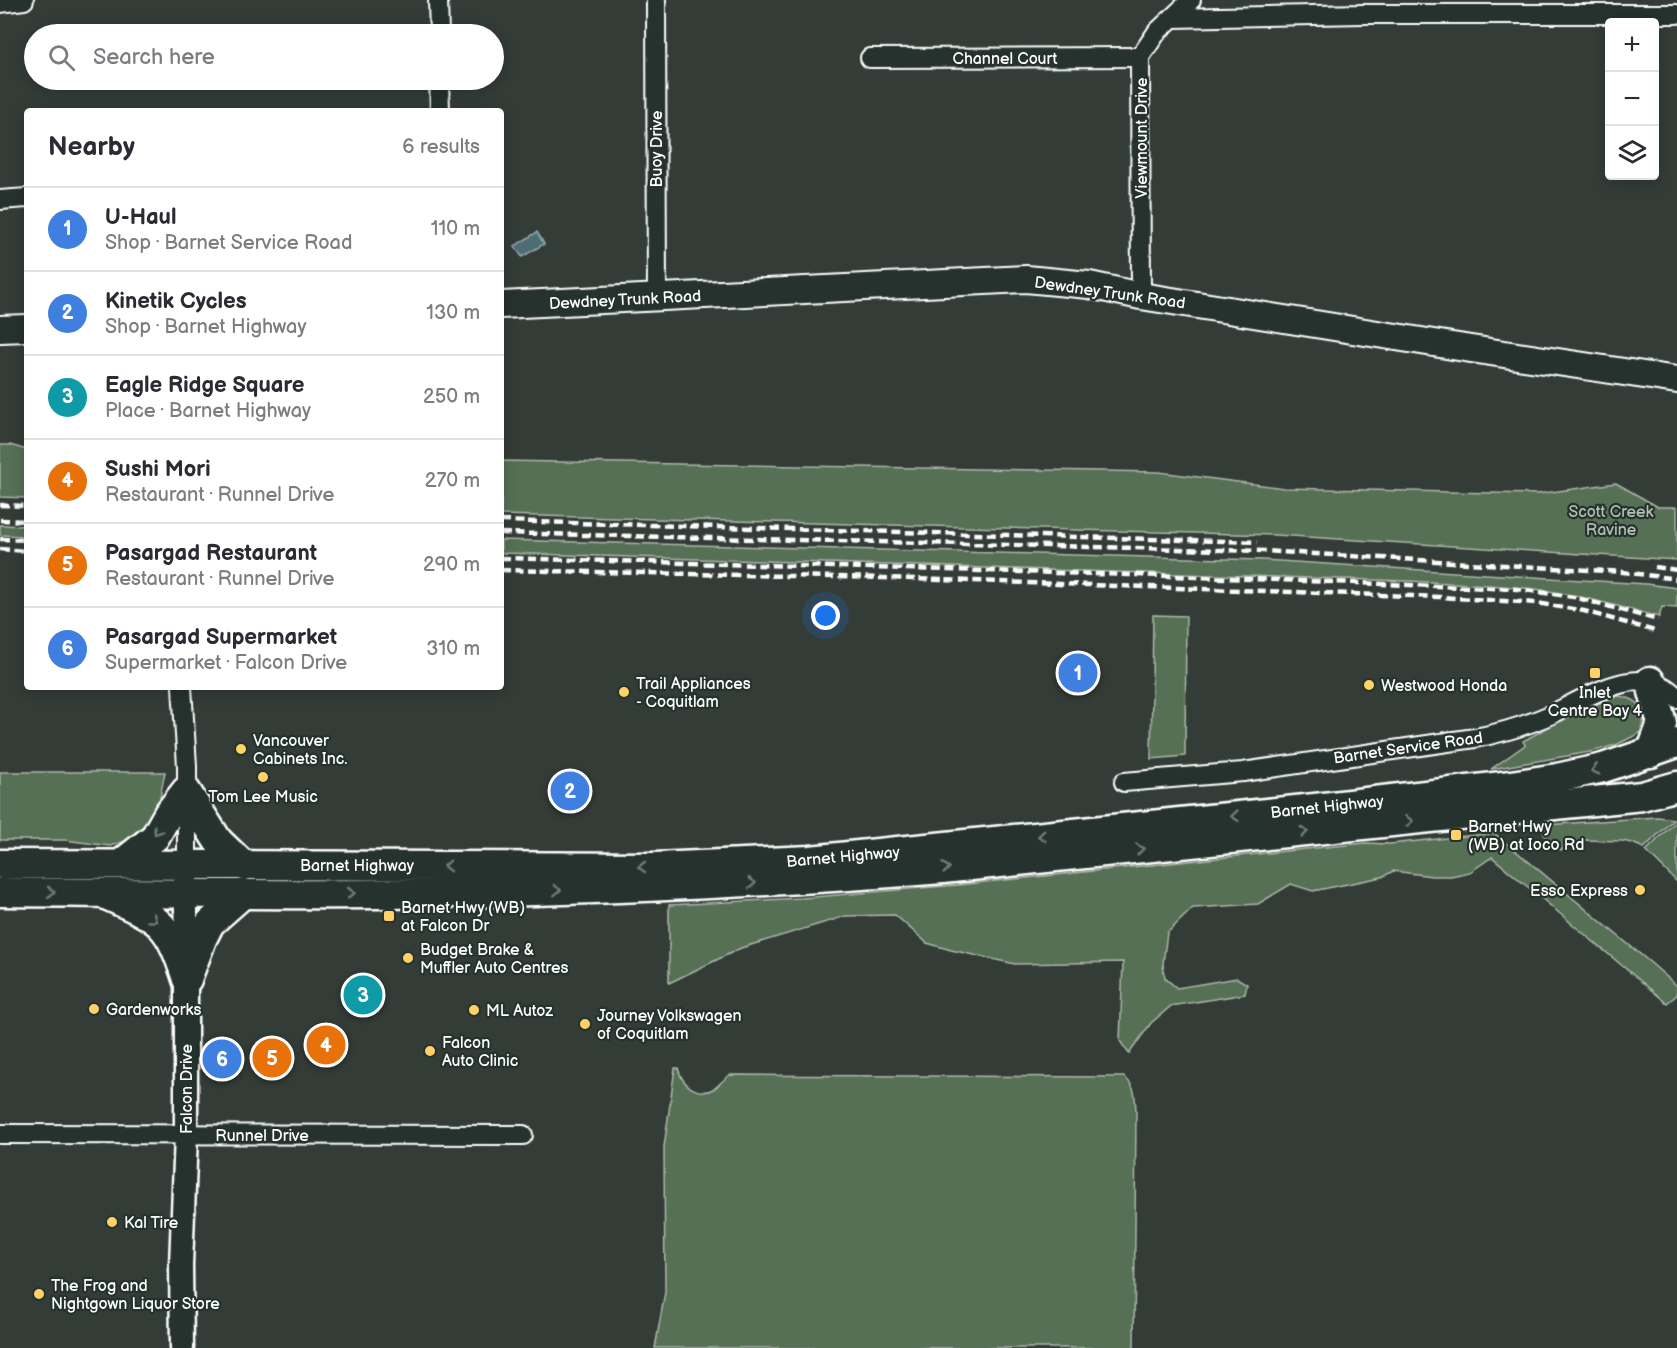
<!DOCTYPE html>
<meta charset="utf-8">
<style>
:root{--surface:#fff;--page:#f7f7f7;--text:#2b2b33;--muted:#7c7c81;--line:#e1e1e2;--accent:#111827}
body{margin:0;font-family:"Balsamiq Sans",sans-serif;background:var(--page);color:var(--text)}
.controls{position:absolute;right:18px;top:18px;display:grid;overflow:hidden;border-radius:6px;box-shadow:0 3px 15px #0003}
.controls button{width:54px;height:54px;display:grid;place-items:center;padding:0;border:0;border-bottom:2px solid var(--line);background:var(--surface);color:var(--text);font:30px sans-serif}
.you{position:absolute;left:826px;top:616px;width:21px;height:21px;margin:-15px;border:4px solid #fff;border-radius:50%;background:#1a73e8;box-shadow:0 0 0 9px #1a73e833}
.badge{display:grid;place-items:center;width:39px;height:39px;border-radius:50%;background:var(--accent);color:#fff;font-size:20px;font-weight:700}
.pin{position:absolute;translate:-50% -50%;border:3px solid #fff;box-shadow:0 2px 6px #0006}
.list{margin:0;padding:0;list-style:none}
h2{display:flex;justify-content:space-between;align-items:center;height:78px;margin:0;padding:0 24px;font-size:26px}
h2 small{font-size:20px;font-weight:400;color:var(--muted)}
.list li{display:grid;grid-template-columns:39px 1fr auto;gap:18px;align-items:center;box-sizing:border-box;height:84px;padding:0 24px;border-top:2px solid var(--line)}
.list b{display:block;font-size:22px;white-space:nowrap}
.list p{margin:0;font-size:20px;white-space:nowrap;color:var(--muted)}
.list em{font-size:20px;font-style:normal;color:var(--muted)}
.icon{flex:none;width:33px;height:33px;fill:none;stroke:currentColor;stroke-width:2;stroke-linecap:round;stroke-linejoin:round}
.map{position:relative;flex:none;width:1677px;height:1348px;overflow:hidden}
.search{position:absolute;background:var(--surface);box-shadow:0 3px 15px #0003;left:24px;top:24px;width:480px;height:66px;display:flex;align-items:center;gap:15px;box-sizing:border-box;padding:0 21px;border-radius:33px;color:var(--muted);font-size:22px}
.panel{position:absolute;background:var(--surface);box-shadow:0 3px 15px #0003;left:24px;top:108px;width:480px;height:582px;border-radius:6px}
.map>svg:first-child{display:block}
</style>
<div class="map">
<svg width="1677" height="1348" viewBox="0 0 1677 1348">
<rect width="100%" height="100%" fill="#343c38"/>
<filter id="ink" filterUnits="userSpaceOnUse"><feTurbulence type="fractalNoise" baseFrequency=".0167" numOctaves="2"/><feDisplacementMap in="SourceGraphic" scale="12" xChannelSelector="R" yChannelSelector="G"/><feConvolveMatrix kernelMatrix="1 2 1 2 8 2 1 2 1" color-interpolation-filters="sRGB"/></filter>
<g filter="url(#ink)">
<g fill="#577055" stroke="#abb8aa" stroke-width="1.5">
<polygon points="0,445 10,445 27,450 27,498 0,497"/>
<polygon points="501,461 1159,472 1284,488 1537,494 1616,483 1658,507 1677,507 1677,560 1275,535 501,515"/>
<polygon points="0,525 27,526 27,536 0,535"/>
<path d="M501 540 1262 560 1646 584 1677 588V608L1662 607 1659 617C1620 607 1581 595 1542 590 1497 584 1453 583 1408 581L501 553Z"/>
<polygon points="1153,615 1186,616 1185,756 1151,759"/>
<path d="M1618 696C1633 698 1642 703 1647 718L1644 719 1640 733 1616 745 1590 752 1491 769 1525 745 1523 741 1576 712Z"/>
<polygon points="0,772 165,772 157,812 138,837 110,846 65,840 0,840"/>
<polygon points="1657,817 1674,819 1644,848 1632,843 1622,841 1584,840 1561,850 1550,846 1544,834 1545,825"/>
<polygon points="1677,820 1677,882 1646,851"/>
<polygon points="1494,833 1652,964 1677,986 1677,995 1667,1003 1492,857 1470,872 1451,876 1432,876 1393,871 1382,877 1313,891 1291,884 1258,904 1193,908 1167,933 1163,964 1165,978 1177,988 1237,978 1247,984 1245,994 1171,1006 1151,1023 1129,1054 1120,1041 1123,962 1015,964 951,950 927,943 895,915 846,916 741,948 669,983 669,905 802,898 957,885 1286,851 1366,843 1390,844"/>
<path d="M675 1068H678C682 1085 698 1098 715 1088 720 1084 724 1079 730 1075L1124 1077C1136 1086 1135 1097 1136 1111L1134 1348H655L665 1292 664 1147Z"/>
</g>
<polygon fill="#4d6d74" stroke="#94a7ac" stroke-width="1.5" points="537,232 544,244 522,257 515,246"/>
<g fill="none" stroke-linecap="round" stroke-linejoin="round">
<defs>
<g id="minor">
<polyline points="438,0 439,34"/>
<polyline points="656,0 657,297"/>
<polyline points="0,3 24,0"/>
<polyline points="1173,18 1364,14 1677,14"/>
<polyline points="870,58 1140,57"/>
<polyline points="439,80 440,111"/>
<polyline points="0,200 27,198"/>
<polyline points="1141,296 1140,57 1157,32 1191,0"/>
<polyline points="182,687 187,766 187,865"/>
<path d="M1124 782 1243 772 1475 738C1501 733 1525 726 1550 715 1585 699 1644 658 1677 698"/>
<polyline points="0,1134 523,1135"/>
</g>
<polyline id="tertiary" points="182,1348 181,1265 186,1135 186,879"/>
<g id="secondary">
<polyline points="501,305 1026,279 1089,285 1141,296 1471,349 1677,380"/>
<polyline points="0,329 27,328"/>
</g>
<g id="primary">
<polyline points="1650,681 1662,723 1651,753"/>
<polyline points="0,864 655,867 810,860 1315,808 1511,785 1557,778 1603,768 1677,743"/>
<polyline points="121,864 155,837 168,814 186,791 218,841 243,865"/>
<path d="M0 892C178 893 357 897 535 891 671 887 806 880 942 869L1642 796 1677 786"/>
<path d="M108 896C162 920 168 922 187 979"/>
<polyline points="187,979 202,939 210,923 244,893"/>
</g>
</defs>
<use href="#minor" stroke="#fff" stroke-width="22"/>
<use href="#tertiary" stroke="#fff" stroke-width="27"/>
<use href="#secondary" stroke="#fff" stroke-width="30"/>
<use href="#primary" stroke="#fff" stroke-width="33"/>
<use href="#minor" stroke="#26332d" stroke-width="18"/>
<use href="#tertiary" stroke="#26332d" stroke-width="22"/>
<use href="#secondary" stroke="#26332d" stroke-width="26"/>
<use href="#primary" stroke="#26332d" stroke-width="28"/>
<g stroke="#fff" stroke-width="4.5" stroke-dasharray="9 4.5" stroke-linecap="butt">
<polyline points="0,505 27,506"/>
<polyline points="0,520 27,521"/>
<polyline points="501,521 1257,542"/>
<polyline points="501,533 1264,551 1623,572 1677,579"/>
<polyline points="0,539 27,540"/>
<polyline points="0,549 27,551"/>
<polyline points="501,558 1170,576 1517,589 1574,597 1658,620"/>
<polyline points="1655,567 1677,570"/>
<polyline points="501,570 884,578 1440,597 1537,603 1584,611 1655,631"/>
</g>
</g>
<defs><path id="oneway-chevron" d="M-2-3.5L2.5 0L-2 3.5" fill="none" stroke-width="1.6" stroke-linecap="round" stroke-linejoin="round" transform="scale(1.5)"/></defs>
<g stroke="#727a76">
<use href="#oneway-chevron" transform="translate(1595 770) rotate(167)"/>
<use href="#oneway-chevron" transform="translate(1235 816) rotate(174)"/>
<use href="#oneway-chevron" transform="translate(1409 821) rotate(-6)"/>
<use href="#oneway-chevron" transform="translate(157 831) rotate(124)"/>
<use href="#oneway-chevron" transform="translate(1304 832) rotate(-6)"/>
<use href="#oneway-chevron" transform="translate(1042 836) rotate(174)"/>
<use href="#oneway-chevron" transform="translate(1140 849) rotate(-6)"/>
<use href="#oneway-chevron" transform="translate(447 866) rotate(-179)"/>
<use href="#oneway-chevron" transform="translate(642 867) rotate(180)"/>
<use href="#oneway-chevron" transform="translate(946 868) rotate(-6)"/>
<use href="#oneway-chevron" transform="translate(752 883) rotate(-2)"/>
<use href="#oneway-chevron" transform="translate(557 890) rotate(-2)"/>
<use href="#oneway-chevron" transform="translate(51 892)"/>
<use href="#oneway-chevron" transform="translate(351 893)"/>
<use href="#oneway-chevron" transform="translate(153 919) rotate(36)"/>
</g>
</g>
<g fill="#ffd166" stroke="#26332d" stroke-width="2">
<rect x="1589" y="667" width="12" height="12" rx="3"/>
<circle cx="1369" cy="685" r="6"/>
<circle cx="624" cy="692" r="6"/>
<circle cx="241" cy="749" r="6"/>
<circle cx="263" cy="777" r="6"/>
<rect x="1450" y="829" width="12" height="12" rx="3"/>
<circle cx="1640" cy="890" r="6"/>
<rect x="383" y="910" width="12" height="12" rx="3"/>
<circle cx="408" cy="958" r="6"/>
<circle cx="94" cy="1009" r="6"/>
<circle cx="474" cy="1010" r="6"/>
<circle cx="585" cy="1024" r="6"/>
<circle cx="430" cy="1051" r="6"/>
<circle cx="112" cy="1222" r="6"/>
<circle cx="39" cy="1294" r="6"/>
</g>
<g text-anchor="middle" stroke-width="4.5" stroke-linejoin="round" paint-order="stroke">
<g font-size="16" fill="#fff" stroke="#26332d">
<text x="1005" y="64">Channel Court</text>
<text transform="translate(1141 138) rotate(-90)" y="6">Viewmount Drive</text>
<text transform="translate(656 149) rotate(-90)" y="6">Buoy Drive</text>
<text transform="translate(1110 292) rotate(8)" y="6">Dewdney Trunk Road</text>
<text transform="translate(625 299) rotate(-3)" y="6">Dewdney Trunk Road</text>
<text transform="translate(1408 747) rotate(-8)" y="6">Barnet Service Road</text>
<text transform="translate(1327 806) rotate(-6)" y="6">Barnet Highway</text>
<text transform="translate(843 856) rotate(-5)" y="6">Barnet Highway</text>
<text x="357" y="871">Barnet Highway</text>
<text transform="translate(186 1089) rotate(-90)" y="6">Falcon Drive</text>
<text x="262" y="1141">Runnel Drive</text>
</g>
<g font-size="16" fill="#b3bfb2" stroke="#26332d">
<text x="1611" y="517">Scott Creek<tspan x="1611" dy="18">Ravine</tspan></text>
</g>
<g font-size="16" fill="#fff" stroke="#26332d" text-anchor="start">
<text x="636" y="689">Trail Appliances<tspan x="636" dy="18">- Coquitlam</tspan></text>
<text x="1381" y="691">Westwood Honda</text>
<text x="1595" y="698" text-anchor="middle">Inlet<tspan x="1595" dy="18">Centre Bay 4</tspan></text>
<text x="253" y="746">Vancouver<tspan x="253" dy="18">Cabinets Inc.</tspan></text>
<text x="263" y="802" text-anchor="middle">Tom Lee Music</text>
<text x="1468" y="832">Barnet Hwy<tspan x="1468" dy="18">(WB) at Ioco Rd</tspan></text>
<text x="1628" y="896" text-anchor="end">Esso Express</text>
<text x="401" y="913">Barnet Hwy (WB)<tspan x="401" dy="18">at Falcon Dr</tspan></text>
<text x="420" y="955">Budget Brake &amp;<tspan x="420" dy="18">Muffler Auto Centres</tspan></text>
<text x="106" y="1015">Gardenworks</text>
<text x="486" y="1016">ML Autoz</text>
<text x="597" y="1021">Journey Volkswagen<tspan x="597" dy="18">of Coquitlam</tspan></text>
<text x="442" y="1048">Falcon<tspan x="442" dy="18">Auto Clinic</tspan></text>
<text x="124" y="1228">Kal Tire</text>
<text x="51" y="1291">The Frog and<tspan x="51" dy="18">Nightgown Liquor Store</tspan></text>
</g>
</g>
</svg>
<div class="controls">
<button>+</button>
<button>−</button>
<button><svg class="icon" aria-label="layers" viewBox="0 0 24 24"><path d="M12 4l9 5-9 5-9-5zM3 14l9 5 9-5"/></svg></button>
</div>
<div class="you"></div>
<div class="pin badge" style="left:1078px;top:673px;background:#3f7fe0">1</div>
<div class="pin badge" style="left:570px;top:791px;background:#3f7fe0">2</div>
<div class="pin badge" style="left:363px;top:995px;background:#0f9aa8">3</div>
<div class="pin badge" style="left:326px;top:1045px;background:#e8710a">4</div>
<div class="pin badge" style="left:272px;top:1058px;background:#e8710a">5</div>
<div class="pin badge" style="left:222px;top:1059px;background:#3f7fe0">6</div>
<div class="search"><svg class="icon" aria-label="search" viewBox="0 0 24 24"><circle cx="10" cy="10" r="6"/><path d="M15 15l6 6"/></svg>Search here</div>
<section class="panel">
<h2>Nearby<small>6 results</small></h2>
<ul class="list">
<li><span class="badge" style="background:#3f7fe0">1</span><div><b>U-Haul</b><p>Shop · Barnet Service Road</p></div><em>110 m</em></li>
<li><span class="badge" style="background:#3f7fe0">2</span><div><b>Kinetik Cycles</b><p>Shop · Barnet Highway</p></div><em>130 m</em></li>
<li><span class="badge" style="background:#0f9aa8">3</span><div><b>Eagle Ridge Square</b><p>Place · Barnet Highway</p></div><em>250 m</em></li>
<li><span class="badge" style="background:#e8710a">4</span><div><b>Sushi Mori</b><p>Restaurant · Runnel Drive</p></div><em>270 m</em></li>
<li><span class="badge" style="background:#e8710a">5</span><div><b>Pasargad Restaurant</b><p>Restaurant · Runnel Drive</p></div><em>290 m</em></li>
<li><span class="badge" style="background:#3f7fe0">6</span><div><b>Pasargad Supermarket</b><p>Supermarket · Falcon Drive</p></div><em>310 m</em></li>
</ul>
</section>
</div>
